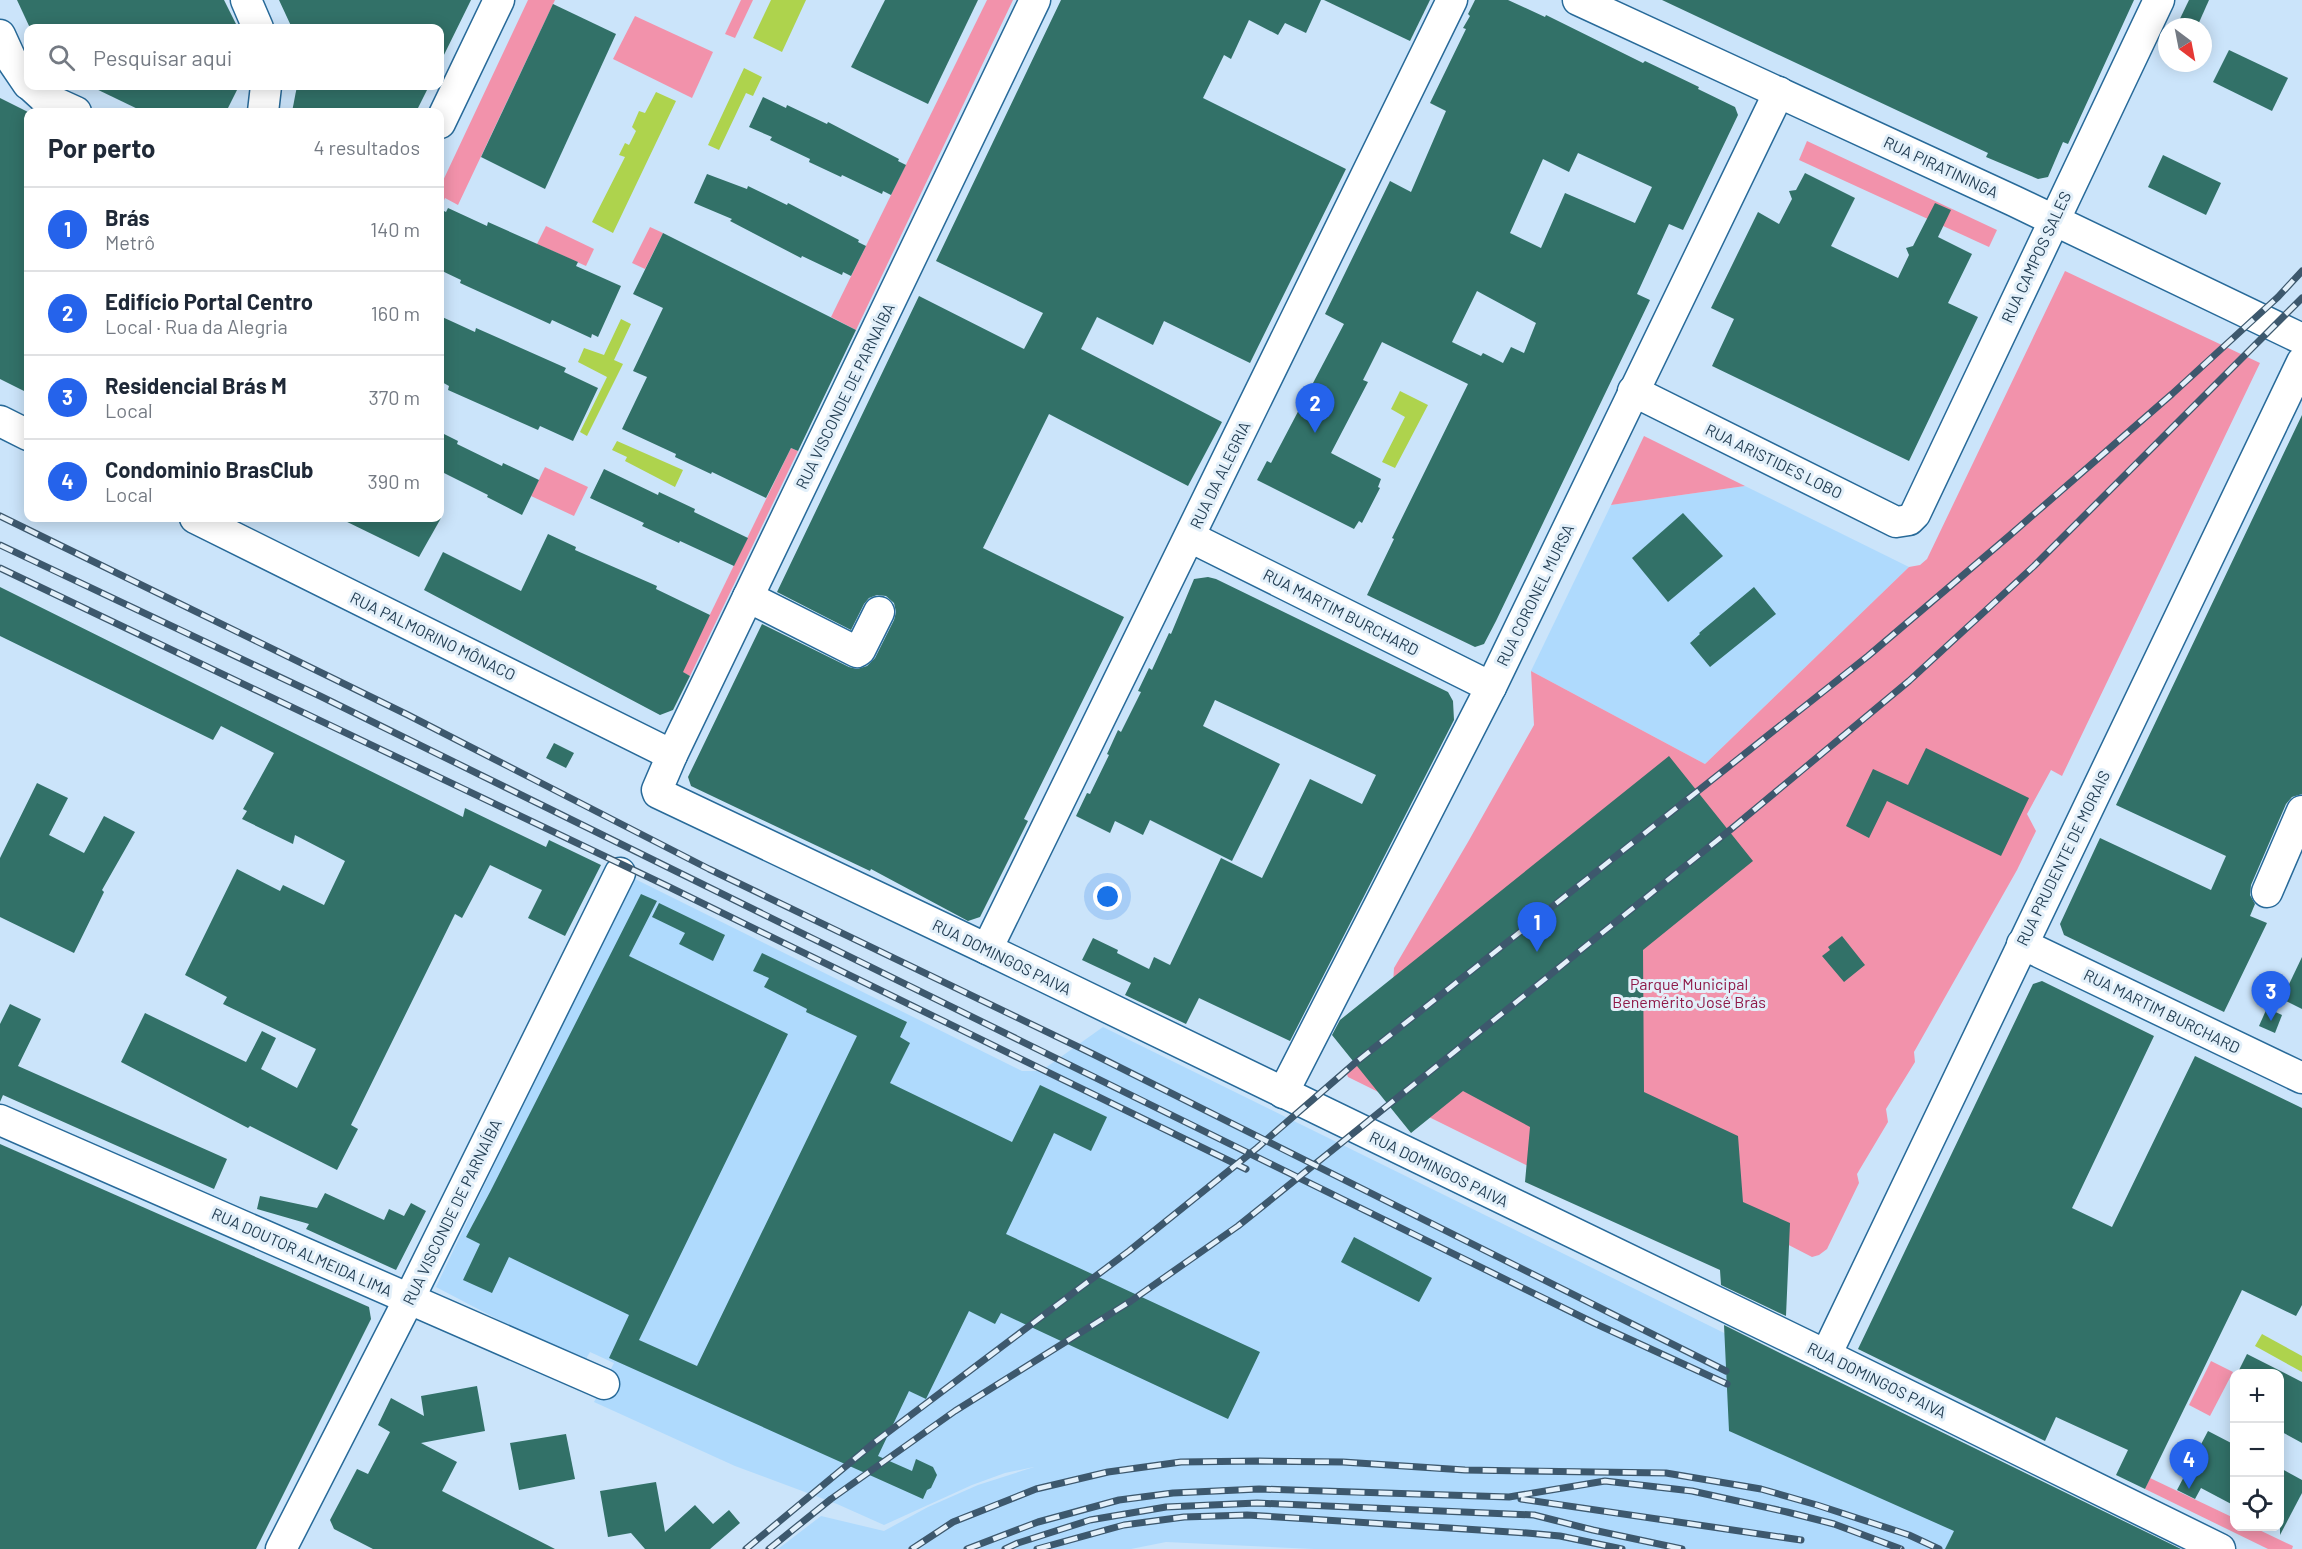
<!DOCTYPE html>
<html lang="pt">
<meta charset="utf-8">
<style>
:root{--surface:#fff;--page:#f2f2f3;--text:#1f2937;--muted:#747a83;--line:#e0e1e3;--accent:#2563eb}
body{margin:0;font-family:Barlow,sans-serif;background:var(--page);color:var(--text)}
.controls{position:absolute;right:18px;bottom:18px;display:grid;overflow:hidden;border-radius:12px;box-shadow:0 3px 15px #0003}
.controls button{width:54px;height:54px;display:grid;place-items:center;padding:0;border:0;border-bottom:2px solid var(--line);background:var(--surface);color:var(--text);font:30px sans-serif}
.compass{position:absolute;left:2158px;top:18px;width:54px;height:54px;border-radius:50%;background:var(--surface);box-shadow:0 3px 15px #0003;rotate:148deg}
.you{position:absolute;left:1108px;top:897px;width:21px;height:21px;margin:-15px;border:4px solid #fff;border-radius:50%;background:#1a73e8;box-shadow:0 0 0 9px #1a73e833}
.badge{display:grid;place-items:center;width:39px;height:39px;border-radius:50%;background:var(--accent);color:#fff;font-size:20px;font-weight:700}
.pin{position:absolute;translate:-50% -50px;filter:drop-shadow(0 2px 3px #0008)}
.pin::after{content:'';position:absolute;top:32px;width:21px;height:18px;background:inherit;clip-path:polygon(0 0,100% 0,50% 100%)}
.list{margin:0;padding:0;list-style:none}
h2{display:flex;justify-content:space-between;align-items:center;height:78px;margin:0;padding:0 24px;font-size:26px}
h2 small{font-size:20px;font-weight:400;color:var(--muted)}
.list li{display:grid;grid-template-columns:39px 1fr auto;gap:18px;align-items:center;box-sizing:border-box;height:84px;padding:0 24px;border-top:2px solid var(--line)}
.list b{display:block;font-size:22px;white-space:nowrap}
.list p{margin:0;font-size:20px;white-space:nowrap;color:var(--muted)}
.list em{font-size:20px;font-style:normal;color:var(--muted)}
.icon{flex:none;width:33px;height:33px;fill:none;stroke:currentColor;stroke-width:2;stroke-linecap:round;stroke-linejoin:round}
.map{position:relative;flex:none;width:2302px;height:1549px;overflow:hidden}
.search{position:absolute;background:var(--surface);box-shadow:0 3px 15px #0003;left:24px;top:24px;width:420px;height:66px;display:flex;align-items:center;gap:15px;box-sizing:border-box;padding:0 21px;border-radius:12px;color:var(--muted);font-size:22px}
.panel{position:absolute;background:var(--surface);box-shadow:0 3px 15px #0003;left:24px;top:108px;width:420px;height:414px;border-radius:12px}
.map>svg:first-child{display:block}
</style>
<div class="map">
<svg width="2302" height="1549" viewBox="0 0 2302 1549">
<rect width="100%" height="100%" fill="#cbe4fa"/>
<g fill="#afdafd">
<polygon points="1745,486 1909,567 1705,764 1531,671 1611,505"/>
<polygon points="631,877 1022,1071 1041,1071 1103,1027 2163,1549 1314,1549 1166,1542 1131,1549 778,1549 821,1516 884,1531 928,1507 978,1485 1034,1467 1005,1473 972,1485 884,1525 837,1504 735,1466 594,1402 614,1363 590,1352 583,1364 436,1287"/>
</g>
<g fill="#f292ab">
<polygon points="528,0 555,0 458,205 445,198 440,210 440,187"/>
<polygon points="741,0 753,0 735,38 725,34"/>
<polygon points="987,0 1013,0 856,330 831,317"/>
<polygon points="635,16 713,52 692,98 613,59"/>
<polygon points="1807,141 1997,230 1989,247 1799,160"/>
<polygon points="546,226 594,249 586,266 537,244"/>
<polygon points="650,227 663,233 645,269 632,263"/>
<polygon points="2065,271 2260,363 2062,776 2051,770 2027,814 2036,831 2017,870 1914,1052 1915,1062 1886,1109 1888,1122 1857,1174 1859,1183 1827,1249 1819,1255 1812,1257 1767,1234 1528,1166 1348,1077 1345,1069 1359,1063 1393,984 1394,968 1468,842 1534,725 1531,671 1705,764 1909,567 1920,565 1927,559"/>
<polygon points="1644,436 1745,486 1611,505"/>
<polygon points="791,448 798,451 690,676 682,672"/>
<polygon points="545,467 588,487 574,516 531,496"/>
<polygon points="2211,1361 2233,1372 2210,1416 2189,1405"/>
<polygon points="2150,1478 2234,1518 2234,1526 2253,1527 2293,1546 2292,1549 2268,1549 2145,1489"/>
</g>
<g fill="#aed34d">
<polygon points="771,0 806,0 782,52 753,38"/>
<polygon points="744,68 762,77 753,96 746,93 719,150 708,145"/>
<polygon points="656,92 676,101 613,233 592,222 625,157 619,155 625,143 629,145 636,131 632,127 639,111 645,113"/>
<polygon points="621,319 631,324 614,360 623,364 587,436 580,432 607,377 578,362 584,348 604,355"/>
<polygon points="1400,391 1428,405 1395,468 1382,462 1405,417 1391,409"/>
<polygon points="617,441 683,470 675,487 625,461 627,457 612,450"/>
<polygon points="2262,1334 2302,1356 2302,1372 2255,1346"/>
</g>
<g fill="#327168" fill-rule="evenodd">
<polygon points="17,0 224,0 238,28 30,28"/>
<polygon points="279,0 471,0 440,63 440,28 292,28"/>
<polygon points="885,0 978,0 928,104 851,67"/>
<polygon points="1061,0 1321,0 1306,33 1285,23 1278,35 1249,20 1231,59 1224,55 1203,98 1346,169 1250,363 1164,321 1153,345 1097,317 1081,349 1222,422 1188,486 1049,414 983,548 1124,617 1024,819 1028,821 980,917 968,921 871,869 870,871 691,786 688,777 762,624 849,667 857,669 867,666 875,658 894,620 896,612 894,603 886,596 877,595 869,598 864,604 851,630 777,592 919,296 1024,349 1043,313 936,261"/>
<polygon points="1324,0 1430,0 1410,41"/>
<path d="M1475 0H1508L1545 17 1546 15 1643 63 1645 61 1699 87 1698 89 1735 107 1738 115 1683 230 1669 224 1637 294 1650 300 1496 621 1484 644 1475 647 1367 595 1394 539 1392 538 1468 384 1382 342 1363 380 1368 382 1331 453 1381 479 1378 487 1380 488 1362 523 1359 521 1354 529 1257 480 1267 461 1271 463 1344 324 1325 314 1390 181 1411 192 1446 111 1430 103 1466 29 1463 28 1470 16 1468 14ZM1578 153 1652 187 1635 223 1565 193 1541 248 1510 233 1543 159 1569 172ZM1477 291 1536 323 1524 353 1511 347 1503 363 1483 353 1481 356 1452 342Z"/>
<polygon points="1662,0 2134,0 2068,144 2063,142 2048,177 2038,179 1986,157 1988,153"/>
<polygon points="2189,0 2209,0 2197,27 2176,27"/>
<polygon points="553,4 616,34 545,189 481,157"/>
<polygon points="2229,50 2288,78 2272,111 2213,82"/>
<polygon points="90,86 239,86 226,112 144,112"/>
<polygon points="297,86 429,86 416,112 292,112"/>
<polygon points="763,97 786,108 787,105 827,124 828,122 899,159 898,161 906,165 891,195 883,191 882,194 842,175 841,177 809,162 810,159 770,140 772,137 749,127"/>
<polygon points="0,98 28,112 28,393 0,379"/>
<polygon points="2163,155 2221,183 2206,215 2148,187"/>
<polygon points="1805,173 1855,198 1831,246 1898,278 1909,255 1906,248 1913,246 1935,203 1951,210 1938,237 1972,254 1948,303 1978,317 1909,461 1712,366 1734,319 1711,308 1758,212 1779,224 1792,199 1789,191 1796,190"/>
<polygon points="707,174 747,189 748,186 787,205 788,203 859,240 858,242 866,246 851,276 843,272 842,275 802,256 801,258 730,221 732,219 694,203"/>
<polygon points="448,208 487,226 488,222 578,262 576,266 621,286 598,337 592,334 591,338 552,320 550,324 460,283 461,280 440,270 440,209 446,212"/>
<polygon points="663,233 856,330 798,451 791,448 766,498 712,472 711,474 675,457 676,454 622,429 647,377 633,371 663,308 633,294"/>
<polygon points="440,316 475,332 476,328 566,368 564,372 598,388 573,441 540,426 538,430 448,390 449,386 440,381"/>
<polygon points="2302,415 2302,794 2292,797 2286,804 2251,885 2250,895 2255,904 2250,916 2267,923 2224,1012 2064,935 2060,924 2100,838 2211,890 2226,856 2116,805"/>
<polygon points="440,432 458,441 457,444 502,466 503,463 539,480 522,515 487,497 488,495 444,473 440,483"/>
<polygon points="604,469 658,495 659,492 695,509 694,512 748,538 734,566 680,541 679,543 642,526 644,523 590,498"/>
<polygon points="1683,513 1723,556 1668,602 1632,558"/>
<polygon points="339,518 441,518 419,557"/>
<polygon points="548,534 576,547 575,550 657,586 656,589 710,615 683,672 690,676 673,710 660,715 424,590 443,552 521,591"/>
<polygon points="1208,577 1216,579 1448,692 1453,701 1454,720 1290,1041 1199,998 1186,1024 1125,995 1131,983 1082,960 1093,938 1118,950 1117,953 1149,969 1154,957 1170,965 1221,858 1262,878 1310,779 1362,804 1376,775 1215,700 1203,726 1280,764 1232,861 1150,820 1143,835 1115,821 1110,833 1076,816 1087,793 1090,794 1109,755 1107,754 1118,730 1121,732 1141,692 1138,691 1149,668 1152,670 1169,633 1171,634 1194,579"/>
<polygon points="0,587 463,817 465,808 546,847 549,840 601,865 565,936 528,918 542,890 490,865 462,918 455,914 351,1125 358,1129 337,1170 250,1126 248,1128 121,1062 145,1013 246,1062 262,1031 276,1038 261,1069 297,1088 316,1049 223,1004 227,997 185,975 237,869 280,891 283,885 324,905 345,861 295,835 293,844 242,819 247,811 243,809 274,753 221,726 213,740 0,636"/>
<polygon points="1754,587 1776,614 1710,667 1690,643 1700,634 1699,633"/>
<polygon points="554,743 574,753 566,768 546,758"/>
<polygon points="1926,748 2029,798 2001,856 1887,801 1869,838 1846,826 1873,769 1908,785"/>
<polygon points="1669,756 1753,861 1643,950 1644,1092 1738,1136 1743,1202 1790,1223 1786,1316 1721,1285 1720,1270 1525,1182 1530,1127 1463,1091 1411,1133 1332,1035 1340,1020"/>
<polygon points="37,783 68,798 49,835 84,853 104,816 135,832 102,890 104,892 74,953 0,917 0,858"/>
<polygon points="641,894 657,901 629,956 788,1034 639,1340 697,1366 857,1036 806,1012 807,1009 764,987 769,978 753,971 762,953 907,1022 900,1037 910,1043 890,1083 1012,1142 1040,1085 1107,1117 1091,1151 1054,1133 1006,1234 1260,1352 1228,1419 1001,1313 995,1324 969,1311 926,1399 909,1391 878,1456 912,1471 916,1459 933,1467 937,1475 931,1488 927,1490 923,1499 609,1358 629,1315 509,1257 492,1293 463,1280 480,1244 466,1237 490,1192"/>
<polygon points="659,903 725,935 713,961 679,944 685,933 652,917"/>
<polygon points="1842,936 1865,965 1844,982 1822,956 1830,950 1828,947"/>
<polygon points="2302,957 2302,1009 2282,999"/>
<polygon points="2042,981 2154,1036 2072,1208 2112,1227 2195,1056 2302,1108 2302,1305 2296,1316 2242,1290 2145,1489 2116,1475 2128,1450 2056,1417 2045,1441 1858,1349 2033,984"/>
<polygon points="10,1004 41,1019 18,1066 227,1159 214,1189 3,1095 0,1102 0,1024"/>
<polygon points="2267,1008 2282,1015 2275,1033 2259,1026"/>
<polygon points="0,1144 369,1307 371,1319 256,1549 0,1549"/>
<polygon points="325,1193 384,1220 389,1209 404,1216 411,1203 426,1211 396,1270 306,1229 309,1224 257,1209 260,1196 317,1208"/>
<polygon points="1354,1237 1432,1278 1419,1302 1341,1262"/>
<polygon points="1724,1325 1784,1355 2181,1549 1945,1549 1954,1531 1729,1431"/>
<polygon points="2247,1354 2302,1382 2302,1443 2280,1431 2280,1374 2237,1374"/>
<polygon points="477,1386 485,1431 421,1443 457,1462 442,1491 555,1549 373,1549 334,1529 330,1520 357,1469 368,1474 390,1432 378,1425 391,1398 424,1416 421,1396"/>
<polygon points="2208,1431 2235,1445 2235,1506 2201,1488 2195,1499 2177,1490"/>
<polygon points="566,1434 575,1479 519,1490 510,1443"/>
<polygon points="2280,1468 2302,1480 2302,1493 2280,1535"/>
<polygon points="656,1482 665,1532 695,1505 713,1524 729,1510 740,1523 710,1549 645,1549 631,1533 608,1537 600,1491"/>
</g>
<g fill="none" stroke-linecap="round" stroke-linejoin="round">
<defs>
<g id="minor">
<polyline points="246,0 258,28"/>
<polyline points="1035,0 672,755 657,790 658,793 987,949 1826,1355 2220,1549"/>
<polyline points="1578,0 2014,201 2302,339"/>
<polyline points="0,35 11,59 28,84"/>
<polyline points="31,86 43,97 76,112"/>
<polyline points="263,112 266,86"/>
<polyline points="440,123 499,0"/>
<polyline points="1633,391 1896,522 1909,520 1915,514 2159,0"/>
<polyline points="0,421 28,435"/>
<polyline points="195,518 672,755"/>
<polyline points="1190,537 1491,687"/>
<polyline points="748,597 857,652 860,650 879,612"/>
<polyline points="2267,892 2302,811"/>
<polyline points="2022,944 2302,1078"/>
<polyline points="987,949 1452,0"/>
<polyline points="1283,1093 1491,687 1779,92"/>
<polyline points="0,1120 604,1384"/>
<polyline points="1826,1355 2302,362"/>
<polyline points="281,1549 409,1299 620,873"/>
</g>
</defs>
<use href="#minor" stroke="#286a99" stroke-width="33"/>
<use href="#minor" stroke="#fff" stroke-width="30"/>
<defs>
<g id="rail">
<polyline points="0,516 408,715 709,869 1095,1055 1726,1371"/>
<polyline points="0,545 320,696 1594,1323 1727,1384"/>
<polyline points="0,568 665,885 1246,1169"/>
<polyline points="1521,1499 1801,1540"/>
<polyline points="746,1549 875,1442 1129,1251 1257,1148 1355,1063 1868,656 2009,536 2172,394 2278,297 2302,271"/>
<polyline points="769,1549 831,1499 955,1411 1131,1301 1238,1226 1730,830 1909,681 2034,566 2302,298"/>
<polyline points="912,1549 953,1522 1036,1489 1108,1472 1181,1462 1259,1461 1343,1462 1465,1470 1666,1473 1761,1489 1817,1505 1909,1535 1939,1549"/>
<polyline points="967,1549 1038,1522 1119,1500 1173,1493 1259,1489 1509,1497 1605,1481 1692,1491 1787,1512 1834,1524 1901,1549"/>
<polyline points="1005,1549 1018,1543 1090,1520 1166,1507 1257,1503 1534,1515 1593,1530 1682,1549"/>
<polyline points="1037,1549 1124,1525 1184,1517 1247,1515 1527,1533 1560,1536 1622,1549"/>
</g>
</defs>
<use href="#rail" stroke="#3d586d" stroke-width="7"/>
<use href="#rail" stroke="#e3f0fa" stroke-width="4.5" stroke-dasharray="14" stroke-linecap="butt"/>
</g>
<g text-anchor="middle" stroke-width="6" stroke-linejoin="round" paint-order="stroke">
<g font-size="16" fill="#254055" stroke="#e3f0fa">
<text transform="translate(1941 167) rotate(25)" y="6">RUA PIRATININGA</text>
<text transform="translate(2036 257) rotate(-65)" y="6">RUA CAMPOS SALES</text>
<text transform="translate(845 396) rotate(-64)" y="6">RUA VISCONDE DE PARNAÍBA</text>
<text transform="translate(1774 461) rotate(26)" y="6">RUA ARISTIDES LOBO</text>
<text transform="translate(1220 475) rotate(-64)" y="6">RUA DA ALEGRIA</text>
<text transform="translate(1535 595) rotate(-64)" y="6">RUA CORONEL MURSA</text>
<text transform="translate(1341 612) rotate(27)" y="6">RUA MARTIM BURCHARD</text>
<text transform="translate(433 636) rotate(26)" y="6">RUA PALMORINO MÔNACO</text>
<text transform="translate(2063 858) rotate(-64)" y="6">RUA PRUDENTE DE MORAIS</text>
<text transform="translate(1002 957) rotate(26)" y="6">RUA DOMINGOS PAIVA</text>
<text transform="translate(2162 1011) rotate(26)" y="6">RUA MARTIM BURCHARD</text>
<text transform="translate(1439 1169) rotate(26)" y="6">RUA DOMINGOS PAIVA</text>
<text transform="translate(452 1212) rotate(-64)" y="6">RUA VISCONDE DE PARNAÍBA</text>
<text transform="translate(302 1252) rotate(24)" y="6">RUA DOUTOR ALMEIDA LIMA</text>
<text transform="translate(1877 1380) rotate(26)" y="6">RUA DOMINGOS PAIVA</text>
</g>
<g font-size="16" fill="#8f1948" stroke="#e3f0fa">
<text x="1689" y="990">Parque Municipal<tspan x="1689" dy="18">Benemérito José Brás</tspan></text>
</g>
</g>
</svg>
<div class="controls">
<button>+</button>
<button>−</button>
<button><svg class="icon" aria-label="locate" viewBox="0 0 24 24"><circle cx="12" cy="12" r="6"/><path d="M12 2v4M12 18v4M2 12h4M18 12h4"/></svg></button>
</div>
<svg class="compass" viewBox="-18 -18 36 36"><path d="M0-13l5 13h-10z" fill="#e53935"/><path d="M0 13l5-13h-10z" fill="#747a83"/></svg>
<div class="you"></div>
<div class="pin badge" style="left:1537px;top:952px">1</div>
<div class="pin badge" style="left:1315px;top:433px">2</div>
<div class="pin badge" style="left:2271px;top:1021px">3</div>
<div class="pin badge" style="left:2189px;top:1489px">4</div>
<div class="search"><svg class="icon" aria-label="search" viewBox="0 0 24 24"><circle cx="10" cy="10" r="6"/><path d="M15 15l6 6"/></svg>Pesquisar aqui</div>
<section class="panel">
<h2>Por perto<small>4 resultados</small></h2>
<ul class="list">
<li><span class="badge">1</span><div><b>Brás</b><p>Metrô</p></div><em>140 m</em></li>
<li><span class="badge">2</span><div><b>Edifício Portal Centro</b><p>Local · Rua da Alegria</p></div><em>160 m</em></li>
<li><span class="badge">3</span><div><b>Residencial Brás M</b><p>Local</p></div><em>370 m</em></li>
<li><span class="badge">4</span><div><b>Condominio BrasClub</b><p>Local</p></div><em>390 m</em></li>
</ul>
</section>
</div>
